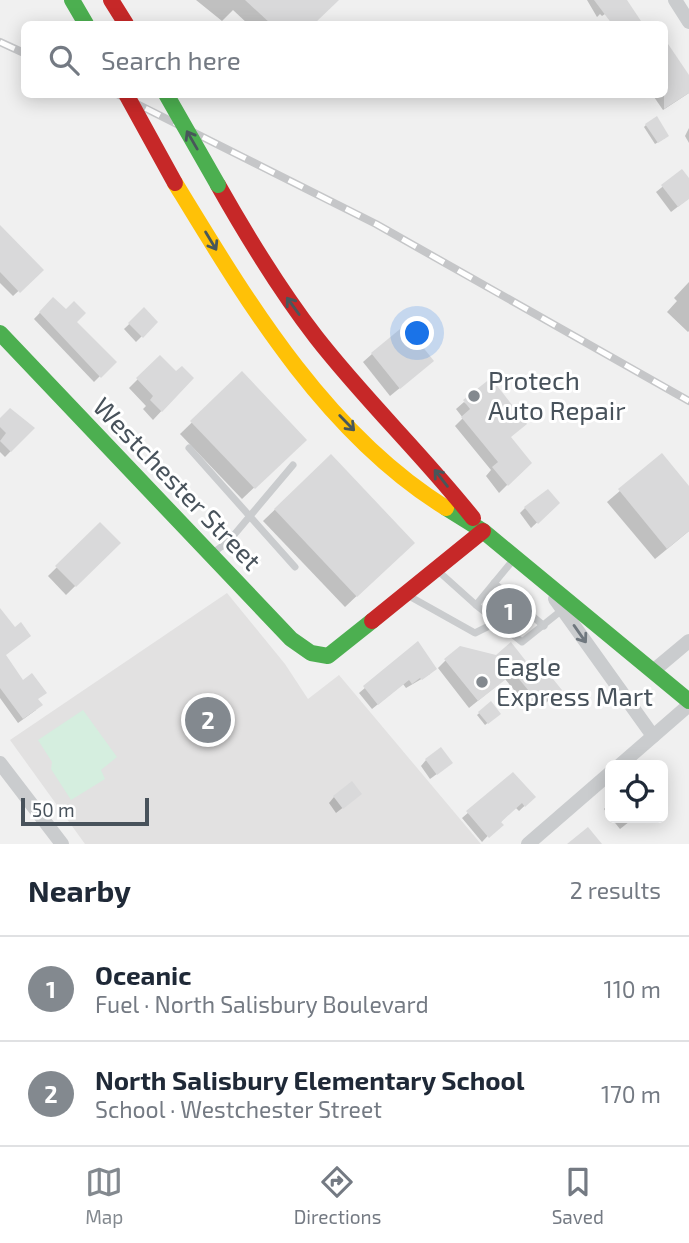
<!DOCTYPE html>
<meta charset="utf-8">
<style>
:root{--surface:#fff;--page:#f2f2f3;--text:#1f2937;--muted:#747a83;--line:#e0e1e3;--accent:#83898f}
body{margin:0;font-family:"Exo 2",sans-serif;background:var(--page);color:var(--text)}
.controls{position:absolute;right:21px;bottom:21px;display:grid;overflow:hidden;border-radius:10px;box-shadow:0 4px 18px #0003}
.controls button{width:63px;height:63px;display:grid;place-items:center;padding:0;border:0;border-bottom:2px solid var(--line);background:var(--surface);color:var(--text);font:35px sans-serif}
.scale{position:absolute;left:21px;bottom:18px;width:128px;box-sizing:border-box;padding-left:7px;border:4px solid #48525b;border-top:0;font-size:19px;line-height:24px;white-space:nowrap;color:#48525b;-webkit-text-stroke:5px #fff;paint-order:stroke}
.you{position:absolute;left:418px;top:334px;width:24px;height:24px;margin:-18px;border:5px solid #fff;border-radius:50%;background:#1a73e8;box-shadow:0 0 0 10px #1a73e833}
.badge{display:grid;place-items:center;width:46px;height:46px;border-radius:50%;background:var(--accent);color:#fff;font-size:23px;font-weight:700}
.pin{position:absolute;translate:-50% -50%;border:4px solid #fff;box-shadow:0 2px 7px #0006}
.list{margin:0;padding:0;list-style:none}
h2{display:flex;justify-content:space-between;align-items:center;height:91px;margin:0;padding:0 28px;font-size:30px}
h2 small{font-size:23px;font-weight:400;color:var(--muted)}
.list li{display:grid;grid-template-columns:46px 1fr auto;gap:21px;align-items:center;box-sizing:border-box;height:105px;padding:0 28px;border-top:2px solid var(--line)}
.list b{display:block;font-size:26px;white-space:nowrap}
.list p{margin:0;font-size:23px;white-space:nowrap;color:var(--muted)}
.list em{font-size:23px;font-style:normal;color:var(--muted)}
.icon{flex:none;width:38px;height:38px;fill:none;stroke:currentColor;stroke-width:2;stroke-linecap:round;stroke-linejoin:round}
.map{position:relative;flex:none;width:689px;height:844px;overflow:hidden}
.search{position:absolute;background:var(--surface);box-shadow:0 4px 18px #0003;left:21px;right:21px;top:21px;height:77px;display:flex;align-items:center;gap:18px;box-sizing:border-box;padding:0 24px;border-radius:10px;color:var(--muted);font-size:26px}
.sheet{height:301px;background:var(--surface)}
nav{display:flex;justify-content:space-around;align-items:center;box-sizing:border-box;height:98px;border-top:2px solid var(--line);background:var(--surface);font-size:19px;color:var(--muted)}
nav a{display:grid;justify-items:center;gap:4px}
nav .on{color:var(--accent)}
.map>svg:first-child{display:block}
</style>
<div class="map">
<svg width="689" height="844" viewBox="0 0 689 844">
<rect width="100%" height="100%" fill="#f0f0f0"/>
<polygon fill="#e2e1e1" points="227,593 285,664 308,699 339,675 481,844 85,844 10,740"/>
<polygon fill="#d5eedf" points="83,710 117,757 101,770 105,779 71,800 51,769 52,762 38,740"/>
<g fill="#0003">
<polygon points="196,0 336,0 312,24 248,24 233,10 222,21"/>
<polygon points="587,0 625,0 602,16 600,14 597,17"/>
<polygon points="689,75 689,93 663,110 652,94 664,94"/>
<polygon points="646,125 665,138 655,144 644,127"/>
<polygon points="689,128 689,143 685,136"/>
<polygon points="682,171 689,181 689,198 671,212 656,192"/>
<polygon points="0,228 41,270 13,296 0,283"/>
<polygon points="689,282 689,331 688,332 667,312 677,301 674,298"/>
<polygon points="53,299 112,364 94,382 34,319"/>
<polygon points="144,310 156,322 136,342 124,329"/>
<polygon points="372,354 423,369 390,396 363,362"/>
<polygon points="160,357 176,374 192,378 153,420 143,409 146,406 129,388"/>
<polygon points="242,374 304,440 242,499 180,434"/>
<polygon points="464,402 510,438 529,463 499,493 486,476 491,470 455,426 463,418 456,409"/>
<polygon points="23,419 33,428 5,457 0,452 0,421"/>
<polygon points="662,455 689,489 689,531 655,559 607,502"/>
<polygon points="331,456 401,554 345,607 263,521"/>
<polygon points="558,503 531,528 520,513 525,508"/>
<polygon points="100,525 119,543 66,595 48,576"/>
<polygon points="501,599 522,617 512,629 490,611"/>
<polygon points="0,614 4,656 37,700 36,710 18,723 0,698"/>
<polygon points="417,644 430,674 406,688 403,684 372,709 359,693"/>
<polygon points="511,645 552,698 543,705 539,700 529,708 505,679 469,708 438,668 446,660 496,657"/>
<polygon points="490,704 499,714 485,725 477,715"/>
<polygon points="426,760 445,768 430,779 421,766"/>
<polygon points="513,774 534,797 519,811 515,807 482,842 462,818"/>
<polygon points="334,797 354,799 336,813 329,803"/>
<polygon points="610,802 610,817 604,809"/>
<polygon points="611,818 634,818 620,829"/>
</g>
<g fill="#d9d9da">
<polygon points="245,0 339,0 314,24 271,24"/>
<polygon points="594,0 627,0 643,24 612,24"/>
<polygon points="664,38 689,75 689,93 664,109"/>
<polygon points="657,116 669,136 658,143 645,124"/>
<polygon points="682,169 689,178 689,199 678,207 661,185"/>
<polygon points="0,225 44,270 20,293 0,272"/>
<polygon points="53,297 66,309 74,301 86,313 77,322 117,362 101,378 39,312"/>
<polygon points="144,307 158,322 143,338 128,323"/>
<polygon points="405,325 434,361 400,389 371,353"/>
<polygon points="160,355 176,371 182,366 194,378 162,412 150,400 153,396 136,378"/>
<polygon points="242,371 307,440 255,489 190,421"/>
<polygon points="491,378 527,424 511,437 532,463 508,486 492,467 498,462 461,417 470,409 463,400"/>
<polygon points="10,408 35,428 11,452 0,441 6,433 0,427 0,418"/>
<polygon points="662,453 689,486 689,531 667,549 618,489"/>
<polygon points="331,454 415,543 357,597 274,509"/>
<polygon points="548,489 560,503 538,524 524,507"/>
<polygon points="100,522 121,543 76,587 55,566"/>
<polygon points="501,597 524,617 515,628 491,608"/>
<polygon points="0,608 15,627 21,622 31,636 6,655 23,680 32,673 47,693 38,699 43,705 23,719 0,688"/>
<polygon points="418,641 437,669 422,680 420,678 412,684 409,680 378,705 363,686"/>
<polygon points="511,642 536,674 544,668 562,690 551,698 548,694 538,702 514,673 478,701 444,659 460,646 496,655"/>
<polygon points="491,701 501,714 488,724 478,712"/>
<polygon points="441,747 453,763 437,775 425,759"/>
<polygon points="513,772 536,797 525,807 522,803 501,822 504,825 489,838 466,811"/>
<polygon points="352,781 362,794 343,809 333,796"/>
<polygon points="588,827 602,844 567,844"/>
</g>
<g fill="none" stroke-linecap="round" stroke-linejoin="round">
<g stroke="#caccce" stroke-width="7">
<polyline points="189,448 295,567"/>
<polyline points="214,552 228,542 293,465"/>
<polyline points="514,559 476,605 522,642 562,610"/>
<polyline points="437,570 476,605"/>
<polyline points="494,583 544,626"/>
<polyline points="409,596 475,633 497,622"/>
</g>
<g stroke="#caccce" stroke-width="14">
<polyline points="675,0 689,22"/>
<polyline points="555,599 653,736"/>
<polyline points="653,671 689,641"/>
<polyline points="0,763 62,844"/>
<polyline points="620,765 689,705"/>
<polyline points="528,844 610,773"/>
</g>
<g stroke="#4caf50" stroke-width="16">
<polyline points="72,0 86,24"/>
<polyline points="0,333 291,639 311,653 328,656 372,621"/>
<polyline points="446,508 483,531 689,701"/>
</g>
<path stroke="#ffc107" stroke-width="16" d="M175 183C247 301 325 433 446 508"/>
<g stroke="#c62828" stroke-width="16">
<polyline points="111,0 126,24"/>
<path d="M218 185C248 238 279 289 316 337 365 400 423 455 473 518"/>
<polyline points="372,621 483,531"/>
</g>
<defs>
<g id="rail">
<polyline points="0,42 24,53"/>
<polyline points="117,94 376,224 689,401"/>
</g>
</defs>
<use href="#rail" stroke="#c5c6c8" stroke-width="8"/>
<use href="#rail" stroke="#fff" stroke-width="5" stroke-dasharray="16" stroke-linecap="butt"/>
<polyline stroke="#4caf50" stroke-width="16" points="166,94 218,185"/>
<polyline stroke="#c62828" stroke-width="16" points="126,94 175,183"/>
</g>
<defs><path id="oneway-shaft" d="M-6 0H5M1.5-3L5.5 0L1.5 3" fill="none" stroke-width="1.6" stroke-linecap="round" stroke-linejoin="round" transform="scale(1.75)"/></defs>
<g stroke="#48575a">
<use href="#oneway-shaft" transform="translate(192 140) rotate(-120)"/>
<use href="#oneway-shaft" transform="translate(211 241) rotate(59)"/>
<use href="#oneway-shaft" transform="translate(293 306) rotate(-126)"/>
<use href="#oneway-shaft" transform="translate(347 423) rotate(46)"/>
<use href="#oneway-shaft" transform="translate(441 478) rotate(-128)"/>
</g>
<use stroke="#6f777e" href="#oneway-shaft" transform="translate(580 634) rotate(55)"/>
<g fill="#83898f" stroke="#fff" stroke-width="2.5">
<circle cx="474" cy="396" r="7"/>
<circle cx="482" cy="682" r="7"/>
</g>
<g text-anchor="middle" stroke-width="6" stroke-linejoin="round" paint-order="stroke">
<g font-size="26" fill="#48525b" stroke="#fff" text-anchor="start">
<text x="488" y="390">Protech<tspan x="488" dy="30">Auto Repair</tspan></text>
<text x="496" y="676">Eagle<tspan x="496" dy="30">Express Mart</tspan></text>
</g>
<g font-size="26" fill="#48525b" stroke="#fff">
<text transform="translate(177 484) rotate(46)" y="9">Westchester Street</text>
</g>
</g>
</svg>
<div class="controls">
<button><svg class="icon" aria-label="locate" viewBox="0 0 24 24"><circle cx="12" cy="12" r="6"/><path d="M12 2v4M12 18v4M2 12h4M18 12h4"/></svg></button>
</div>
<div class="scale">50 m</div>
<div class="you"></div>
<div class="pin badge" style="left:509px;top:611px">1</div>
<div class="pin badge" style="left:208px;top:720px">2</div>
<div class="search"><svg class="icon" aria-label="search" viewBox="0 0 24 24"><circle cx="10" cy="10" r="6"/><path d="M15 15l6 6"/></svg>Search here</div>
</div>
<section class="sheet">
<h2>Nearby<small>2 results</small></h2>
<ul class="list">
<li><span class="badge">1</span><div><b>Oceanic</b><p>Fuel · North Salisbury Boulevard</p></div><em>110 m</em></li>
<li><span class="badge">2</span><div><b>North Salisbury Elementary School</b><p>School · Westchester Street</p></div><em>170 m</em></li>
</ul>
</section>
<nav>
<a class="on"><svg class="icon" aria-label="map" viewBox="0 0 24 24"><path d="M3 6l6-2 6 2 6-2v14l-6 2-6-2-6 2zM9 4v14M15 6v14"/></svg>Map</a>
<a><svg class="icon" aria-label="directions" viewBox="0 0 24 24"><path d="M12 3l9 9-9 9-9-9zM9 14v-3h6M13 9l2 2-2 2"/></svg>Directions</a>
<a><svg class="icon" aria-label="saved" viewBox="0 0 24 24"><path d="M7 4h10v16l-5-4-5 4z"/></svg>Saved</a>
</nav>
